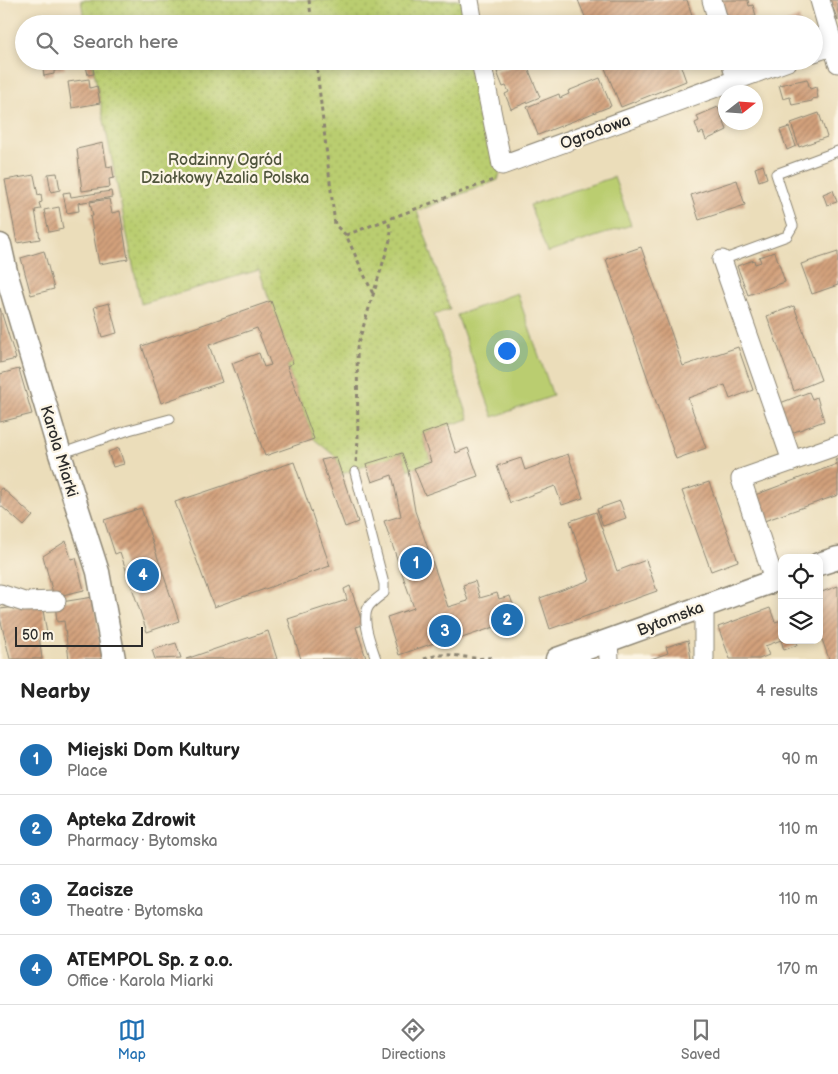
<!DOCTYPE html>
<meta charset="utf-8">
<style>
:root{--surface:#fff;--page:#f6f6f6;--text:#222;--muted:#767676;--line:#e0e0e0;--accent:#1f6fb2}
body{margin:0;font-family:"Balsamiq Sans",sans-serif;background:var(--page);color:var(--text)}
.controls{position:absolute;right:15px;bottom:15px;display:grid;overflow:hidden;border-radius:10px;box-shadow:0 2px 8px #0003}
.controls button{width:45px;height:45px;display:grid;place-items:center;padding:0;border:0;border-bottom:1px solid var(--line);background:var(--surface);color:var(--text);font:25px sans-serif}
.compass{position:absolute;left:718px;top:85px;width:45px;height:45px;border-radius:50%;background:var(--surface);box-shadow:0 2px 8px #0003;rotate:73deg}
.scale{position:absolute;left:15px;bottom:12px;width:128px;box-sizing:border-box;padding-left:5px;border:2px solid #2b2b2b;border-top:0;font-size:14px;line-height:18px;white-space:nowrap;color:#2b2b2b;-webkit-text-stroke:4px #fcf5e5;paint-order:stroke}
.you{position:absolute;left:506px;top:350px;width:18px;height:18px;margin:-12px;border:4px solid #fff;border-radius:50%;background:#1a73e8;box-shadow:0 0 0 8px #1a73e833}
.badge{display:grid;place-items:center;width:32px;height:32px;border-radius:50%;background:var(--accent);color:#fff;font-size:16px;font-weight:700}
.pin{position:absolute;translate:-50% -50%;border:2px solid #fff;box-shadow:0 1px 5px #0006}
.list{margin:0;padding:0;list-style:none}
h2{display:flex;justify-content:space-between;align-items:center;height:65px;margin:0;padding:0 20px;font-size:21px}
h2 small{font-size:16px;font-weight:400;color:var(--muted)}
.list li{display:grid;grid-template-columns:32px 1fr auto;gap:15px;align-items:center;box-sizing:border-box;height:70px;padding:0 20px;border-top:1px solid var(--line)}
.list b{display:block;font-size:19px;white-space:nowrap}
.list p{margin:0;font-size:16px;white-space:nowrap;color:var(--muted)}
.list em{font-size:16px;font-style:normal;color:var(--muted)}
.icon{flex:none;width:28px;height:28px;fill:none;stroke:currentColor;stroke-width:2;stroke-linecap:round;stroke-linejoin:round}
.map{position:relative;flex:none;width:838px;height:659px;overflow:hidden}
.search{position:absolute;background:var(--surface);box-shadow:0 2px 8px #0003;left:15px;right:15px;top:15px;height:55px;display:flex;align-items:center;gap:12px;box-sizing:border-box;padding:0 18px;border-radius:28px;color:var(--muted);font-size:19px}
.sheet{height:345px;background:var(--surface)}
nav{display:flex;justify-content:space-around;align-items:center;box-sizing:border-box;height:70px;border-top:1px solid var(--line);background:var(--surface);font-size:14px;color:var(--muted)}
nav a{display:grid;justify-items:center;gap:2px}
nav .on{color:var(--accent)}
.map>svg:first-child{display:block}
</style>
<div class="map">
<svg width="838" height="659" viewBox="0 0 838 659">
<defs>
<pattern id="green-dots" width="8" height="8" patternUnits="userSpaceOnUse" patternTransform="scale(1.25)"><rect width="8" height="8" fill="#bacd70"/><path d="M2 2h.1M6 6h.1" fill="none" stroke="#a0b061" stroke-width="1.8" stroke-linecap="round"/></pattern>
<pattern id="building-hatch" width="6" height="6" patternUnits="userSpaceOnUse" patternTransform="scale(1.25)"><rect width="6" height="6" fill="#d3a17c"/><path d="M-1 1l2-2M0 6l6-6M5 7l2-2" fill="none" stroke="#ab8366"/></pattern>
</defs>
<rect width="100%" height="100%" fill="#fcf5e5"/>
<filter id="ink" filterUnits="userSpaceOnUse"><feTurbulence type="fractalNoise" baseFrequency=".02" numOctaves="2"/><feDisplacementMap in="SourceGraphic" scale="10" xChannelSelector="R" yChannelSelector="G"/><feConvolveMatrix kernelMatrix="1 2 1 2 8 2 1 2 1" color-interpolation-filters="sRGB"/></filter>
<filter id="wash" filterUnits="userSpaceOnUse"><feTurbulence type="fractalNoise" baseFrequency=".0096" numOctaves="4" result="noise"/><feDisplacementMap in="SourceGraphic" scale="20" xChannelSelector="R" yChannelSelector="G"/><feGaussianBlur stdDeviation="1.12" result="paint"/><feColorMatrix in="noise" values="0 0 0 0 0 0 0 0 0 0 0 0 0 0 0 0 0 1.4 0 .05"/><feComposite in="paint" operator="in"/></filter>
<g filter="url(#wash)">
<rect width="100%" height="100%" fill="#ebddba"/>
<g fill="url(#green-dots)" stroke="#727c4e">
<polygon points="81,0 469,0 473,24 85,24"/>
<polygon points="92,61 481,61 502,165 498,180 417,211 450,309 434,315 469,419 422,434 431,462 408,470 402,453 342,474 336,457 314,439 287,366 292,363 259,270 141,304"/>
</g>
<g fill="#bacd70" stroke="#727c4e">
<polygon points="614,177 631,225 547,253 530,205"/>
<polygon points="517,293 553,396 493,417 457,315"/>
</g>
<g id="blocks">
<g fill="url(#building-hatch)">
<polygon points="578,0 687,0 695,24 588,24"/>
<polygon points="717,0 748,0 749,6 753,5 756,16 731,24 724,24"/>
<polygon points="830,0 838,0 838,21"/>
<polygon points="541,17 543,24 524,24"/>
<polygon points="799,17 801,24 781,24"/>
<polygon points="48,61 63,61 65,69 54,71 54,74 44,76 42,62"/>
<polygon points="85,61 92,61 94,74 88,75"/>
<polygon points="525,61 540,97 511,109 505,94 509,92 506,86 503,87 497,72"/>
<polygon points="602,61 679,61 686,81 621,107"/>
<polygon points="600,78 611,106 538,135 527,107 559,94 560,98 569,94 568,91"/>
<polygon points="89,79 90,88 97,86 100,103 72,108 68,82"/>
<polygon points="807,79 810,89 816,87 818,98 812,99 812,101 792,105 790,97 783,99 779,85"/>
<polygon points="718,107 727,130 706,140 703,132 699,134 695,123 699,121 697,116"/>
<polygon points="819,113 827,137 799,147 791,123"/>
<polygon points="789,127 796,146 787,150 780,130"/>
<polygon points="103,143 107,167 112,166 114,178 109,179 110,187 82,191 77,149"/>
<polygon points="763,165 767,178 759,181 755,168"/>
<polygon points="57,173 60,190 51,192 48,174"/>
<polygon points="34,175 38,195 41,194 42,202 39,203 41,209 35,210 40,239 17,243 5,180"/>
<polygon points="737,180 745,205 699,220 691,195"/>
<polygon points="833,190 837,202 827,205 823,194"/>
<polygon points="111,191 112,197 78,203 79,211 67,213 63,193 70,192 71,197"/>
<polygon points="109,199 112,213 120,211 128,259 99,264 90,216 93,216 90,202"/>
<polygon points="59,207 63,229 49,232 44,210"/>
<polygon points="641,247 683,366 738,347 753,390 730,399 725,385 688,398 706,448 676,459 606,259"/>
<polygon points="44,251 54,289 31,295 21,258"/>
<polygon points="775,252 785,282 748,295 737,266 754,260 755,264 761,262 759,257"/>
<polygon points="838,252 838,285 812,294 801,264"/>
<polygon points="271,301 293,363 287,366 314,439 265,456 232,363 259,353 264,367 271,365 257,328 209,345 222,382 161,403 142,346"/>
<polygon points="109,303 117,333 102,337 94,307"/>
<polygon points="794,306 821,380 794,391 767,316"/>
<polygon points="0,308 16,359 0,363"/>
<polygon points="19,369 32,414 0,422 0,374"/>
<polygon points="809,392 812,399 817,397 824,421 786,435 775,405"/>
<polygon points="447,425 456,453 468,448 478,476 425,495 414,468 431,462 422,434"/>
<polygon points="119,448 124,464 113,467 108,452"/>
<polygon points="402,453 408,470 415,511 448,607 468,601 463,585 475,581 480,598 497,593 499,599 510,596 518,619 459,639 457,635 399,655 387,617 414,608 384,521 401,516 392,475 372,482 366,464"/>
<polygon points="568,454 583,498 562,505 555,486 510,503 497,466 521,458 525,470"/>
<polygon points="336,457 358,522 345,527 321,460"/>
<polygon points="838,459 838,495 764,521 755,495 837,464 835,460"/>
<polygon points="294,462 330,566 214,607 175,502"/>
<polygon points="709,482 738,561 711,571 682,491"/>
<polygon points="2,488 33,516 24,526 0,505 0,489"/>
<polygon points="620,501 626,518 603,526 597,509"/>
<polygon points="141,508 179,621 147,632 120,552 115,554 104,520"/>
<polygon points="596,512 617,571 646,560 657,591 550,629 540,598 590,580 570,521"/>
<polygon points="66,541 71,559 76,558 84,590 54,597 43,556"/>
<polygon points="350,586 363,625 356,627 366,658 301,659 288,619 347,600 344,589"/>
<polygon points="838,586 838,659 829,659 819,631 819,593"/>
<polygon points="93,597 103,659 69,659 64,621 57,622 55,603"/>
<polygon points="42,604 47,634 39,635 42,659 10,659 0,618 0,609"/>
<polygon points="770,608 775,622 782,620 781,640 795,640 797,645 784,650 781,640 765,646 769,655 759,659 730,659 718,627"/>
<polygon points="268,631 277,659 186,659"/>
<polygon points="688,640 691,659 651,659 668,653 666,647"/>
<polygon points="176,643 181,658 155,659 152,650"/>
</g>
</g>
</g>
<g filter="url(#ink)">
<use href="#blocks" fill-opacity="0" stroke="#8b8472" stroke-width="1"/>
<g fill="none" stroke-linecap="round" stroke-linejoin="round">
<defs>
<g id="service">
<polyline points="722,260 787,236 793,226 776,174 838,151"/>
<polyline points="60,454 129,430 170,419"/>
<path d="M355 472 384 584V593C379 597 373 601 369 606 360 619 372 646 376 659"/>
</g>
<g id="minor">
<polyline points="469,0 473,24"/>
<polyline points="712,0 719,24"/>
<polyline points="820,0 838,63"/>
<polyline points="814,52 838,44"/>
<polyline points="481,61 502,165 788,61"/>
<polyline points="731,61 736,79"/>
<polyline points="722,260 792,461"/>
<polyline points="774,580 741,479 838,445"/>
<polyline points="0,594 24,602 56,601"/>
<polyline points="608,642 609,659"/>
<polyline points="704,659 704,605"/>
</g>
<g id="tertiary">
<polyline points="0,245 7,276 60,454 98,572 114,659"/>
<polyline points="819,564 838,558"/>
<polyline points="557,659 782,578"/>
</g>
</defs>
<use href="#service" stroke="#8b8472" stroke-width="11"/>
<use href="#minor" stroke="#8b8472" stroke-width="21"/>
<use href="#tertiary" stroke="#8b8472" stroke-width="25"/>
<g stroke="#8b8472" stroke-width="3" stroke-dasharray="4 4" stroke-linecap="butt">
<polyline points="309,0 312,24"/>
<polyline points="316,61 335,225 346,235 373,294"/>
<polyline points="346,235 493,180"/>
<polyline points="356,462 358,440 357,347 390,240 391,231 388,221"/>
<path d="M424 659C447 651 452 656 474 658 480 659 487 658 494 657"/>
</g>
<use href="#service" stroke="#fff" stroke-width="9"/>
<use href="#minor" stroke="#fff" stroke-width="19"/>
<use href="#tertiary" stroke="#fff" stroke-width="22"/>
</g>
</g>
<g text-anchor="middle" stroke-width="4.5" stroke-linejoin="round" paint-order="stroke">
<g font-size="16" fill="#2b2b2b" stroke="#fcf5e5">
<text transform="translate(595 131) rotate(-20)" y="6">Ogrodowa</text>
<text transform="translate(60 451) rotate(73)" y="6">Karola Miarki</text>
<text transform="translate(670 618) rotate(-21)" y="6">Bytomska</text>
</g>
<g font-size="16" fill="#4f543c" stroke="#fcf5e5">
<text x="225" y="165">Rodzinny Ogród<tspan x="225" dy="18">Działkowy Azalia Polska</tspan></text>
</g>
</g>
</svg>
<div class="controls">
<button><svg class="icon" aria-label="locate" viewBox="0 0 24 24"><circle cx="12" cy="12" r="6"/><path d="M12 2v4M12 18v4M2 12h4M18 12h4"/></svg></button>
<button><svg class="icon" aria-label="layers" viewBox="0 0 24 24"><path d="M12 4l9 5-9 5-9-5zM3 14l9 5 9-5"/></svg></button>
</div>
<svg class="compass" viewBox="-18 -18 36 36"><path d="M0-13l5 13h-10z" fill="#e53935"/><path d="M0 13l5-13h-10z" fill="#767676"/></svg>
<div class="scale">50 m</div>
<div class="you"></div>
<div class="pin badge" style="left:416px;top:563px">1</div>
<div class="pin badge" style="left:507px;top:620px">2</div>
<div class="pin badge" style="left:445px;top:631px">3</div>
<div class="pin badge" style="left:143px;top:575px">4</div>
<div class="search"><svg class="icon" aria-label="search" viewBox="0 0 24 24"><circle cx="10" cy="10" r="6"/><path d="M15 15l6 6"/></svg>Search here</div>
</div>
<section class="sheet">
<h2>Nearby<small>4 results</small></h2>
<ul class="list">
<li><span class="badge">1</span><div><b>Miejski Dom Kultury</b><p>Place</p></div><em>90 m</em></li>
<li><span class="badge">2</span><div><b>Apteka Zdrowit</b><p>Pharmacy · Bytomska</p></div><em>110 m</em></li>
<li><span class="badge">3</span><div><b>Zacisze</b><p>Theatre · Bytomska</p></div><em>110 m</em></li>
<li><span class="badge">4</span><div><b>ATEMPOL Sp. z o.o.</b><p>Office · Karola Miarki</p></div><em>170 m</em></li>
</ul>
</section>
<nav>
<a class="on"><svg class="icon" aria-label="map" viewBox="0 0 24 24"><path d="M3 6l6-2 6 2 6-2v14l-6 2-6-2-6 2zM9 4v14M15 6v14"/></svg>Map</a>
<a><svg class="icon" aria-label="directions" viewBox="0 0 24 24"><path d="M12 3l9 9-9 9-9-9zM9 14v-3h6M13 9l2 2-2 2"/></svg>Directions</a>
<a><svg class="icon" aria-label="saved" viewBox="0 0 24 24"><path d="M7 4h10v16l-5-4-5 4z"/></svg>Saved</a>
</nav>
